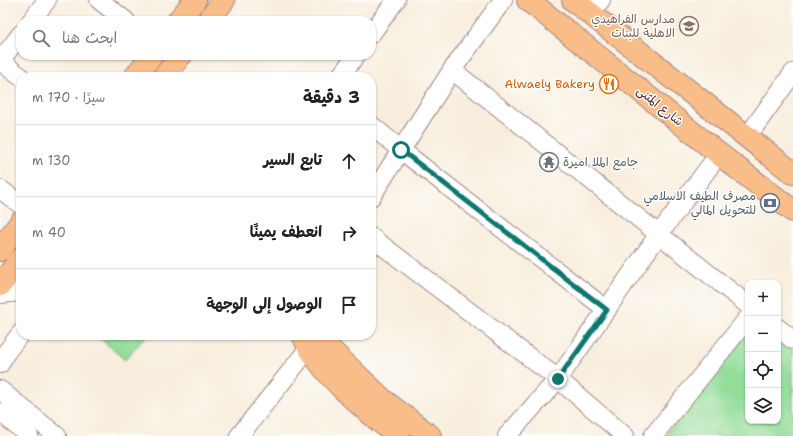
<!DOCTYPE html>
<html lang="ar">
<meta charset="utf-8">
<style>
:root{--surface:#fff;--page:#f6f6f6;--text:#222;--muted:#767676;--line:#e0e0e0}
body{margin:0;font-family:"Shantell Sans","Playpen Sans Arabic",sans-serif;background:var(--page);color:var(--text);direction:rtl}
.controls{position:absolute;right:12px;bottom:12px;display:grid;overflow:hidden;border-radius:8px;box-shadow:0 1px 3px #0004}
.controls button{width:36px;height:36px;display:grid;place-items:center;padding:0;border:0;border-bottom:1px solid var(--line);background:var(--surface);color:var(--text);font:20px sans-serif}
.stop{position:absolute;width:12px;height:12px;margin:-9px;border:3px solid #0f766e;border-radius:50%;background:#fff}
.stop.end{background:#0f766e;border-color:#fff;box-shadow:0 1px 4px #0008}
.list{margin:0;padding:0;list-style:none}
h2{display:flex;justify-content:space-between;align-items:center;height:52px;margin:0;padding:0 16px;font-size:17px}
h2 small{font-size:13px;font-weight:400;color:var(--muted)}
.list li{display:grid;grid-template-columns:26px 1fr auto;gap:12px;align-items:center;box-sizing:border-box;height:72px;padding:0 16px;border-top:1px solid var(--line)}
.list b{display:block;font-size:15px;white-space:nowrap}
.list em{font-size:13px;font-style:normal;color:var(--muted)}
.icon{flex:none;width:22px;height:22px;fill:none;stroke:currentColor;stroke-width:2;stroke-linecap:round;stroke-linejoin:round}
.map{position:relative;flex:none;width:793px;height:436px;overflow:hidden;direction:ltr}
.search{position:absolute;background:var(--surface);box-shadow:0 1px 3px #0004;left:16px;top:16px;width:360px;height:44px;display:flex;align-items:center;gap:10px;box-sizing:border-box;padding:0 14px;border-radius:16px;color:var(--muted);font-size:15px}
.panel{position:absolute;background:var(--surface);box-shadow:0 1px 3px #0004;left:16px;top:72px;width:360px;height:268px;border-radius:16px;direction:rtl}
.map>svg:first-child{display:block}
</style>
<div class="map">
<svg width="793" height="436" viewBox="0 0 793 436">
<rect width="100%" height="100%" fill="#fdfcf7"/>
<filter id="ink" filterUnits="userSpaceOnUse"><feTurbulence type="fractalNoise" baseFrequency=".025" numOctaves="2"/><feDisplacementMap in="SourceGraphic" scale="8" xChannelSelector="R" yChannelSelector="G"/><feConvolveMatrix kernelMatrix="1 2 1 2 8 2 1 2 1" color-interpolation-filters="sRGB"/></filter>
<filter id="wash" filterUnits="userSpaceOnUse"><feTurbulence type="fractalNoise" baseFrequency=".012" numOctaves="4" result="noise"/><feDisplacementMap in="SourceGraphic" scale="16" xChannelSelector="R" yChannelSelector="G"/><feGaussianBlur stdDeviation="0.9" result="paint"/><feColorMatrix in="noise" values="0 0 0 0 0 0 0 0 0 0 0 0 0 0 0 0 0 1.4 0 .05"/><feComposite in="paint" operator="in"/></filter>
<g filter="url(#wash)">
<rect width="100%" height="100%" fill="#f8eede"/>
<g fill="#93dd99" stroke="#6e7e62">
<polygon points="748,332 748,421 778,421 778,336 793,349 793,436 664,436"/>
<polygon points="96,335 147,335 125,360"/>
</g>
</g>
<g filter="url(#ink)">
<g fill="none" stroke-linecap="round" stroke-linejoin="round">
<defs>
<g id="minor">
<polyline points="99,0 126,21"/>
<polyline points="590,13 601,0"/>
<polyline points="31,21 47,0"/>
<polyline points="371,34 396,0"/>
<polyline points="0,61 21,34"/>
<polyline points="0,61 21,77"/>
<polyline points="452,70 748,305"/>
<polyline points="340,77 356,55"/>
<polyline points="371,125 401,150 607,310"/>
<polyline points="747,137 793,73"/>
<polyline points="0,189 21,205"/>
<polyline points="371,197 452,70 503,0"/>
<polyline points="371,237 558,379 625,436"/>
<polyline points="0,294 21,292"/>
<polyline points="778,328 793,340"/>
<polyline points="0,364 5,354 21,333"/>
<polyline points="0,390 57,436"/>
<polyline points="0,412 29,436"/>
<polyline points="239,436 309,348 319,340"/>
<polyline points="507,436 558,379 659,234 719,154"/>
<polyline points="653,436 748,318"/>
</g>
<g id="major">
<polyline points="528,0 719,154 793,211"/>
<polyline points="573,0 793,173"/>
<path d="M303 335C320 374 365 410 398 436"/>
<polyline points="318,335 320,340 383,400 430,436"/>
</g>
<g id="highway">
<polyline points="178,21 195,0"/>
<polyline points="208,21 224,0"/>
<polyline points="135,77 152,55"/>
<polyline points="164,77 181,55"/>
<polyline points="0,250 21,222"/>
<polyline points="0,285 21,259"/>
</g>
</defs>
<use href="#minor" stroke="#a18684" stroke-width="20"/>
<use href="#major" stroke="#a18684" stroke-width="24"/>
<use href="#highway" stroke="#a18684" stroke-width="24"/>
<use href="#minor" stroke="#fff" stroke-width="18"/>
<use href="#major" stroke="#f8bd89" stroke-width="22"/>
<use href="#highway" stroke="#f8bd89" stroke-width="22"/>
</g>
</g>
<g fill="none" stroke-linecap="round" stroke-linejoin="round" filter="url(#ink)">
<polyline stroke="#0f766e" stroke-width="5" points="401,150 607,310 558,379"/>
</g>
<defs>
<symbol id="school-ring" viewBox="-11 -11 22 22"><circle r="9.5" fill="#fdfcf7" stroke="#8d6e63" stroke-width="1.5"/><path d="M0-5L7-2L0 1L-7-2ZM-4 1L0 2.5L4 1V4Q0 6-4 4Z" fill="#8d6e63"/></symbol>
<symbol id="restaurant-ring" viewBox="-11 -11 22 22"><circle r="9.5" fill="#fdfcf7" stroke="#e8710a" stroke-width="1.5"/><path d="M-5-6h1v4h1v-4h1v4h1v-4h1v5L-1.5 .5V6h-2V.5L-5-1ZM5-6V6H3V1.5H1.5Q1.5-4 5-6Z" fill="#e8710a"/></symbol>
<symbol id="temple-ring" viewBox="-11 -11 22 22"><circle r="9.5" fill="#fdfcf7" stroke="#6b7280" stroke-width="1.5"/><path d="M0-6L5-2H3V0L6.5 2.5H4V6H1.5V3h-3V6H-4V2.5H-6.5L-3 0V-2H-5Z" fill="#6b7280"/></symbol>
<symbol id="bank-ring" viewBox="-11 -11 22 22"><circle r="9.5" fill="#fdfcf7" stroke="#5c6f8a" stroke-width="1.5"/><path d="M-6-4H6V4H-6ZM0-2.3a2.3 2.3 0 1 0 0 4.6a2.3 2.3 0 1 0 0-4.6Z" fill="#5c6f8a"/></symbol>
</defs>
<g fill-rule="evenodd">
<use href="#school-ring" x="678" y="15" width="22" height="22"/>
<use href="#restaurant-ring" x="598" y="73" width="22" height="22"/>
<use href="#temple-ring" x="538" y="151" width="22" height="22"/>
<use href="#bank-ring" x="759" y="192" width="22" height="22"/>
</g>
<g text-anchor="middle" stroke-width="3" stroke-linejoin="round" paint-order="stroke">
<g font-size="12" fill="#785e54" stroke="#fdfcf7" text-anchor="end">
<text x="675" y="23">مدارس الفراهيدي<tspan x="675" dy="14">الاهلية للبنات</tspan></text>
</g>
<g font-size="12" fill="#c56008" stroke="#fdfcf7" text-anchor="end">
<text x="595" y="88">Alwaely Bakery</text>
</g>
<g font-size="12" fill="#4a1f2b" stroke="#fdfcf7">
<text transform="translate(660 106) rotate(39)" y="4">شارع المثنى</text>
</g>
<g font-size="12" fill="#5b616d" stroke="#fdfcf7" text-anchor="start">
<text x="563" y="166">جامع الملا اميرة</text>
</g>
<g font-size="12" fill="#4e5e75" stroke="#fdfcf7" text-anchor="end">
<text x="756" y="200">مصرف الطيف الاسلامي<tspan x="756" dy="14">للتحويل المالي</tspan></text>
</g>
</g>
</svg>
<div class="controls">
<button>+</button>
<button>−</button>
<button><svg class="icon" aria-label="locate" viewBox="0 0 24 24"><circle cx="12" cy="12" r="6"/><path d="M12 2v4M12 18v4M2 12h4M18 12h4"/></svg></button>
<button><svg class="icon" aria-label="layers" viewBox="0 0 24 24"><path d="M12 4l9 5-9 5-9-5zM3 14l9 5 9-5"/></svg></button>
</div>
<div class="stop" style="left:401px;top:150px"></div>
<div class="stop end" style="left:558px;top:379px"></div>
<div class="search"><svg class="icon" aria-label="search" viewBox="0 0 24 24"><circle cx="10" cy="10" r="6"/><path d="M15 15l6 6"/></svg>ابحث هنا</div>
<section class="panel">
<h2>3 دقيقة<small>سيرًا · 170 m</small></h2>
<ul class="list">
<li><svg class="icon" aria-label="ahead" viewBox="0 0 24 24"><path d="M12 20V5M6 11l6-6 6 6"/></svg><div><b>تابع السير</b></div><em>130 m</em></li>
<li><svg class="icon" aria-label="right" viewBox="0 0 24 24"><path d="M7 20v-9h11M14 6l5 5-5 5"/></svg><div><b>انعطف يمينًا</b></div><em>40 m</em></li>
<li><svg class="icon" aria-label="arrive" viewBox="0 0 24 24"><path d="M6 21V4h12l-3 4 3 4H6"/></svg><div><b>الوصول إلى الوجهة</b></div></li>
</ul>
</section>
</div>
